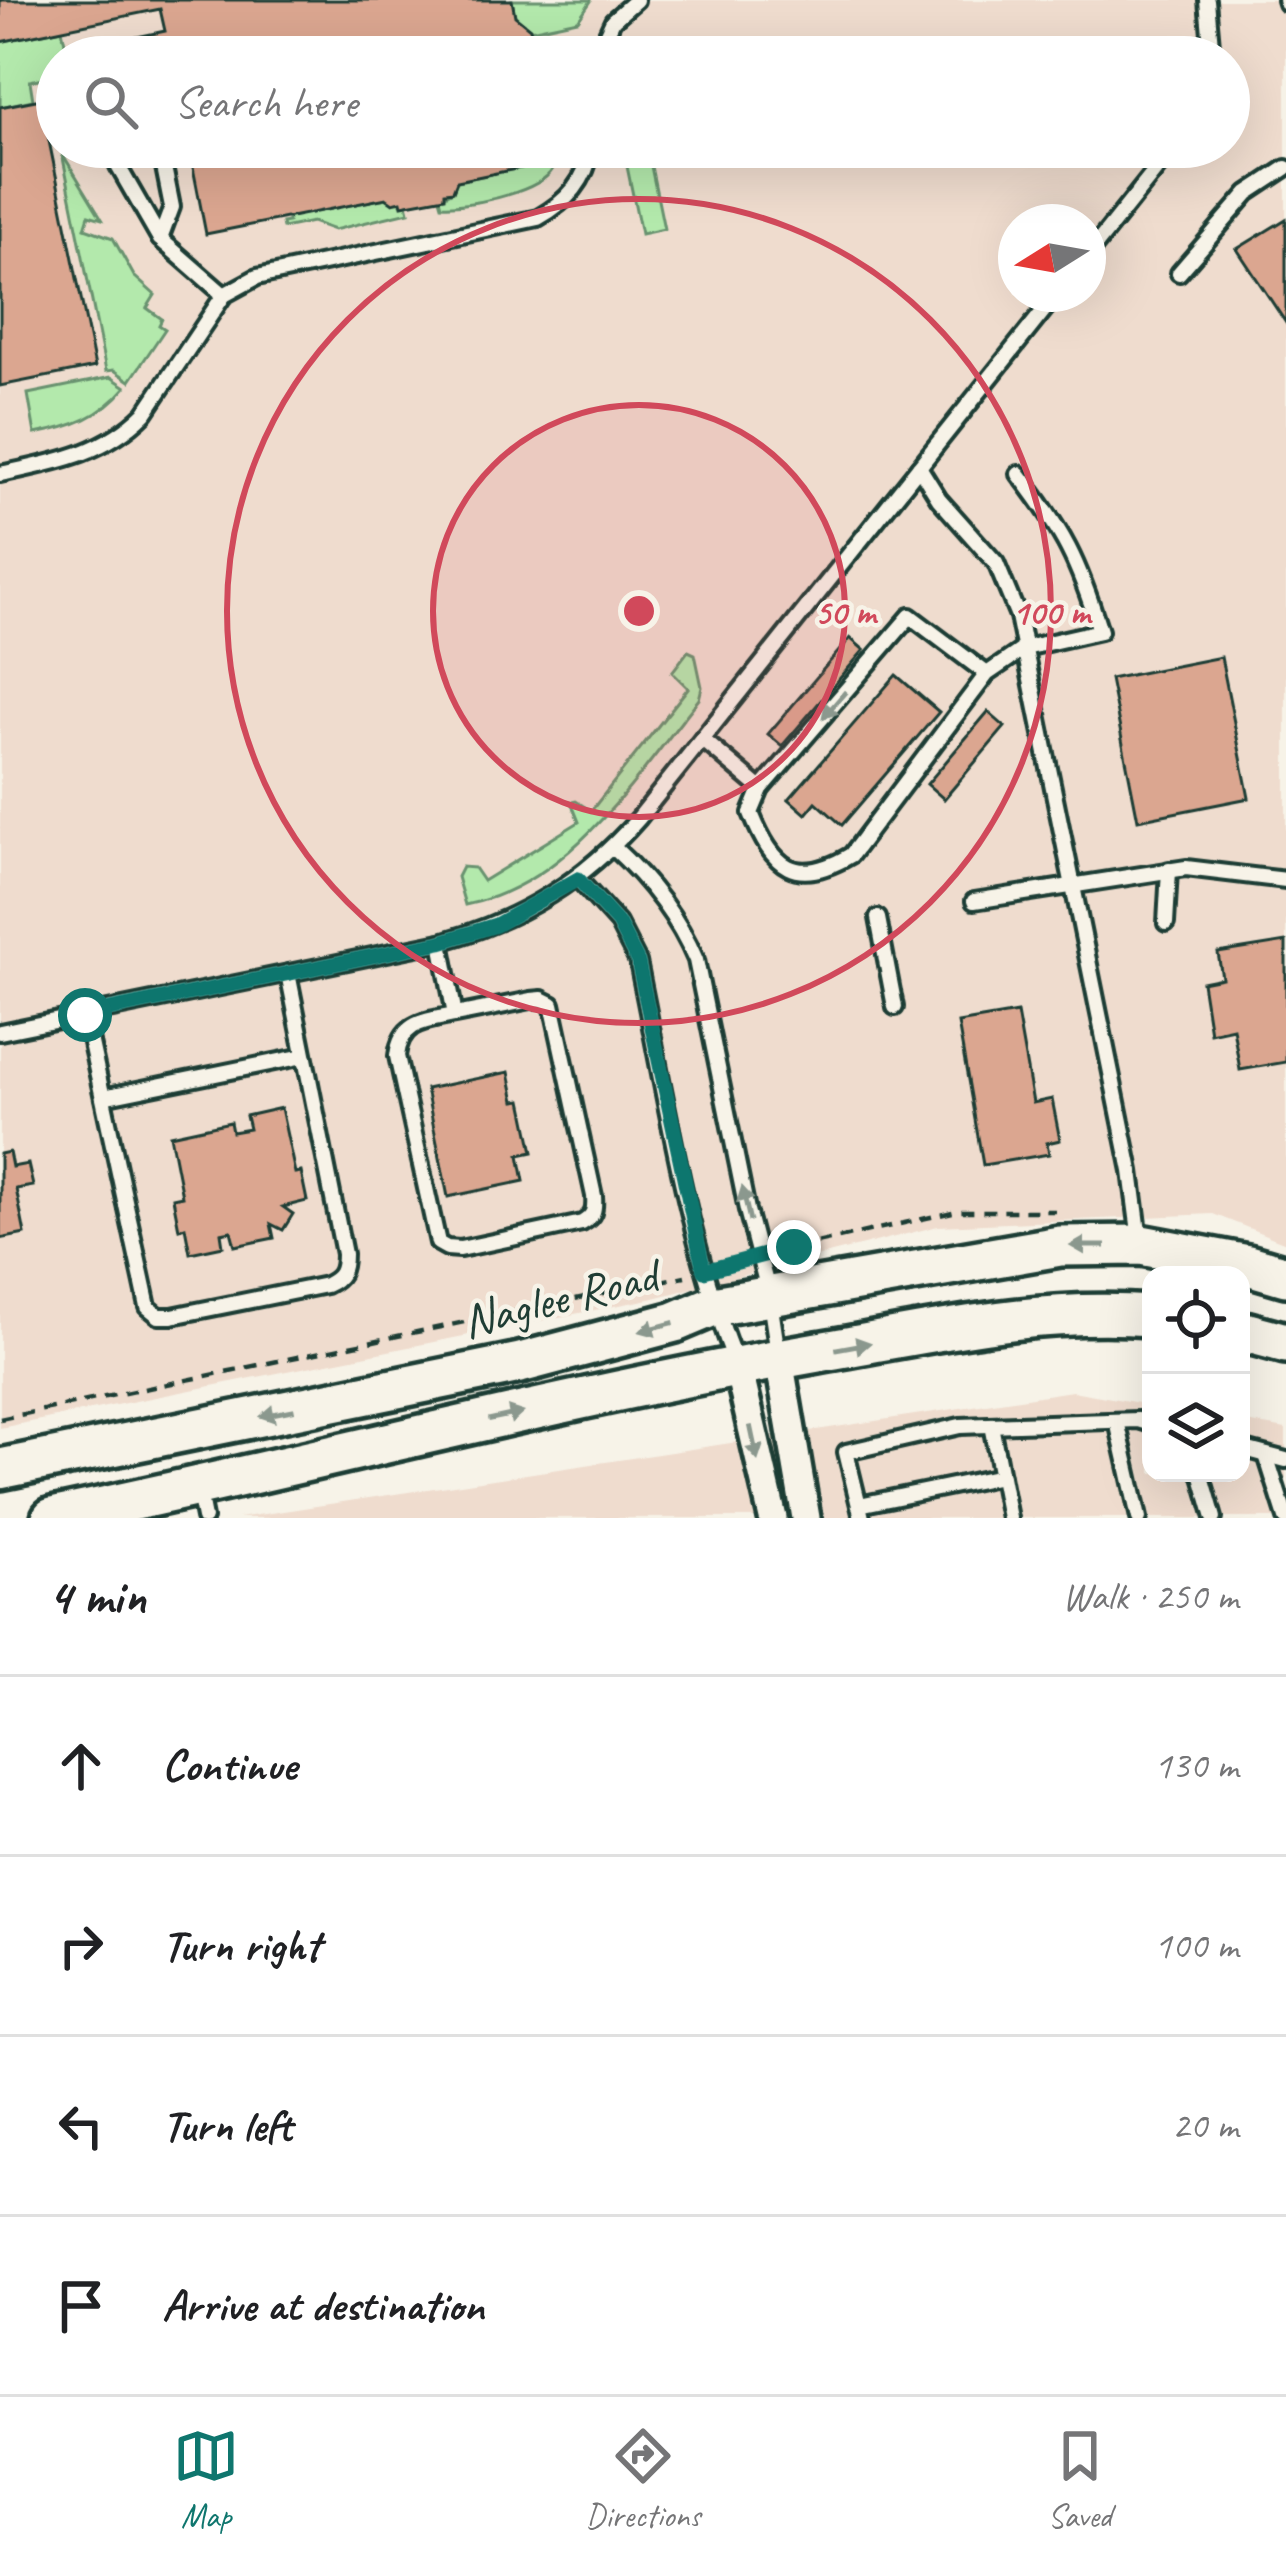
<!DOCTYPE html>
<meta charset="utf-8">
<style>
:root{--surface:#fff;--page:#f2f2f2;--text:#202124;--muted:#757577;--line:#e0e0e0;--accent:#0f766e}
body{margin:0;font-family:Caveat,sans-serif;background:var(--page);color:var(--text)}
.controls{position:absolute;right:36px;bottom:36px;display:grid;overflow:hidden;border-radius:24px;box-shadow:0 12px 48px #0002}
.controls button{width:108px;height:108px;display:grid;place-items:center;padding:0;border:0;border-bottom:3px solid var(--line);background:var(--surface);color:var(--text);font:60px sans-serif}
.compass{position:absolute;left:998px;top:204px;width:108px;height:108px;border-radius:50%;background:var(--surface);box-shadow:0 12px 48px #0002;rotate:259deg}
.stop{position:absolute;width:36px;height:36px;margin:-27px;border:9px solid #0f766e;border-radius:50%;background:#fff}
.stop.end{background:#0f766e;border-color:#fff;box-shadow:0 3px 12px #0008}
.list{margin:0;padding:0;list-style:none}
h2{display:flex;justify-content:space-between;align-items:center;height:156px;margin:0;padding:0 48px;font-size:51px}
h2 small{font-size:39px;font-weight:400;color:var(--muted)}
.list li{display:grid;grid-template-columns:78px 1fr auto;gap:36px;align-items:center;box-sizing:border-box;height:180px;padding:0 48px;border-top:3px solid var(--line)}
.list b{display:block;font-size:45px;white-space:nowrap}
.list em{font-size:39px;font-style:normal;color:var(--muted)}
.icon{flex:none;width:66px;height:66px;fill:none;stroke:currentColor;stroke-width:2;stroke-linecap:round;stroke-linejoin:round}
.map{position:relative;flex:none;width:1286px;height:1518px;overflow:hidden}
.search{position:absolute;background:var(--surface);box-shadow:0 12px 48px #0002;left:36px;right:36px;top:36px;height:132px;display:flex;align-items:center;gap:30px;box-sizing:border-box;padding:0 42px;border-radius:66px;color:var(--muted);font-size:45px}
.sheet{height:876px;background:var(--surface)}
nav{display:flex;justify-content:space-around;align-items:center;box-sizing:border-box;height:168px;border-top:3px solid var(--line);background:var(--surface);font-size:33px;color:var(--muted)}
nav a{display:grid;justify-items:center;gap:6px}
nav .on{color:var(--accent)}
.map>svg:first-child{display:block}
</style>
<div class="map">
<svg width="1286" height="1518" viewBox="0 0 1286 1518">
<rect width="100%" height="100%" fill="#f7f3e8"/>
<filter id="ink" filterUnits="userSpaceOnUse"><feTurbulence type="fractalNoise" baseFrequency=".00833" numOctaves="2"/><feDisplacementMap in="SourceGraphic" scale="24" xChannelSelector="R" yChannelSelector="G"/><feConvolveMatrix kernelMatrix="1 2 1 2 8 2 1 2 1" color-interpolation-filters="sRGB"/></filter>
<g filter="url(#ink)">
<g fill="#efdcce" fill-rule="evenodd">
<path d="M0 0H1286V1243L1213 1214 938 1226 650 1299 0 1428ZM57 57H1229V147H57ZM1016 222H1088V294H1016Z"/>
<polygon points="1072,1391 1151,1405 1151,1473 1241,1473 1241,1421 1286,1429 1286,1518 238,1518"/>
</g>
<g fill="#b3e9ac" stroke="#699370" stroke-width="3">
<polygon points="512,0 591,0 591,1 578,20 530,30 515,16"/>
<polygon points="62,29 68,57 57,57 57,75 30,81 33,100 0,107 0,42"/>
<path d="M541 147H561C558 156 556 166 550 173 532 194 465 207 442 205L440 198 453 191 457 181 544 163Z"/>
<polygon points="623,147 647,147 664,229 641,234"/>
<polygon points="62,153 102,219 89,215 85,228 113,238 134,276 155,295 147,308 162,319 159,325 165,329 130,381 114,370 106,371"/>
<polygon points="386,198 407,204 409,212 334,230 312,222 283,228 282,223 288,222 288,217"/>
<path d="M111 377 126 387C101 417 73 427 35 434L28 394Z"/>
<path d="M688 651 695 654 702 687 699 699C637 776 570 885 465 905L457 877 462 867 474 868 483 881 579 822 571 802 576 801 591 811 688 688 672 672Z"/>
</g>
<g fill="#dba690" stroke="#1f3d34" stroke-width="3">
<polygon points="0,0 512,0 515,16 530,28 535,57 117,57 114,42 165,31 160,9 0,42"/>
<polygon points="41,99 42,105 57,102 57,130 48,136 95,367 0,386 0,107"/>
<polygon points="189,147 541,147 545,163 457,181 453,191 445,192 445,197 402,205 401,201 393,203 386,198 206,234"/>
<polygon points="1286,219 1286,323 1237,249"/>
<polygon points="850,638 864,650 782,746 768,734"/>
<polygon points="1221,657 1249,798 1138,820 1110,679"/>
<polygon points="896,675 939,712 842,825 816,802 806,814 789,799"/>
<polygon points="988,712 1005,727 944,799 927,784"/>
<polygon points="1286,942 1286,1062 1240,1070 1233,1028 1210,1033 1202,982 1222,978 1218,953"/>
<polygon points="1017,1013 1033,1103 1052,1099 1060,1140 1047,1143 1049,1154 983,1165 958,1023"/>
<polygon points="509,1072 515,1101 522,1100 533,1152 519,1155 524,1181 448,1197 426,1089"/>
<polygon points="281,1108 295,1173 301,1172 307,1201 283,1207 293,1214 283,1230 271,1224 274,1238 235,1246 231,1231 221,1233 223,1246 190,1253 185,1227 179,1229 173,1198 182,1196 170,1135 230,1122 232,1132 249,1129 246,1116"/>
<polygon points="9,1152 12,1167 28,1164 33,1186 16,1189 25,1234 0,1239 0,1154"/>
</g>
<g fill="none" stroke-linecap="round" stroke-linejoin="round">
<defs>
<g id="lane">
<polyline points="1207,0 1212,57"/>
<polyline points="1285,0 1286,3"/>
<polyline points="596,57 613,20 636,0"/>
<polyline points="118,166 160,239 224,295"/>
<polyline points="160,239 172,207 160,147"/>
<polyline points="1088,255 1174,147"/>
<polyline points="1179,273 1248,193 1286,168"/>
<polyline points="919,467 939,499 996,563 1018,616 1131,1171 1140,1240"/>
<path d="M0 474C56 462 104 454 145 413L224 295 257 277 538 218C568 201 586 181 592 147"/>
<path d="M987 674 910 616 761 789 751 813C773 868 795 888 851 855L987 674 1025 648 1100 631C1078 560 1064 533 1019 474"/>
<polyline points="702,739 761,789"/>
<path d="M613 847C649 880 677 915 696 960L747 1210 769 1294 778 1354"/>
<path d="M578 879 618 923 638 962C666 1096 685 1235 736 1363"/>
<polyline points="974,901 1186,868 1286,880"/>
<polyline points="878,918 895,1007"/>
<polyline points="1166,923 1169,870"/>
<path d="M441 942 455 1015 531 1000 542 999 552 1004 594 1196C595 1210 594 1216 582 1223L460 1249 447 1248 438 1243 397 1056C401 1021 425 1021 455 1015"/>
<path d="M85 1015 148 1307 159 1316H172L326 1285C341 1278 344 1271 344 1254L288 973"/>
<path d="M0 1032 441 942C522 919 584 881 639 818L1057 294"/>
<polyline points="103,1097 304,1056"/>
<polyline points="1117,1421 1139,1518"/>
<polyline points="991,1425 1009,1518"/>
<polyline points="1241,1448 1286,1460"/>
<polyline points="1266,1455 1286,1518"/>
<polyline points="1201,1473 1214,1518"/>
<polyline points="198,1488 204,1518"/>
<polyline points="859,1505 1001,1476"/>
<polyline points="862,1518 846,1452 960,1426 1138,1420 1151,1424"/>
</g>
<g id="street">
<polyline points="779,1359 806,1518"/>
<polyline points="738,1367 773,1518"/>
</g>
<g id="secondary">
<polyline points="1241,1331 1286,1343"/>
<polyline points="0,1469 520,1363 675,1322 713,1306 1060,1246 1141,1245 1248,1265 1286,1276"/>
<path d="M52 1518C308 1465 560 1397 818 1352 929 1333 1038 1307 1151 1316"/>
</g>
</defs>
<use href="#lane" stroke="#1f3d34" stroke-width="22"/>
<use href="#street" stroke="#1f3d34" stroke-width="36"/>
<use href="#secondary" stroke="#1f3d34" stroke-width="48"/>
<g stroke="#1f3d34" stroke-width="4.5" stroke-dasharray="12 9" stroke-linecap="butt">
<polyline points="777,1252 957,1211 1055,1211"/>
<polyline points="0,1419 685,1276"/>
</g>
<use href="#lane" stroke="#f7f3e8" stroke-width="14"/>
<use href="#street" stroke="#f7f3e8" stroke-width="27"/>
<use href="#secondary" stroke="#f7f3e8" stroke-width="39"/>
</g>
<defs><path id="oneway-solid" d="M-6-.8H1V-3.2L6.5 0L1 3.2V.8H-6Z" transform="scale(3)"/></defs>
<g fill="#8b988e">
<use href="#oneway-solid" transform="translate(834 705) rotate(131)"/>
<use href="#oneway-solid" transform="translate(746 1204) rotate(-103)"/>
<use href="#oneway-solid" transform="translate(1088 1246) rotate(180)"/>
<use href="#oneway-solid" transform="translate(657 1327) rotate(165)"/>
<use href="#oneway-solid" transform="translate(853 1346) rotate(-10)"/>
<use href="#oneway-solid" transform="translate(277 1413) rotate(169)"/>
<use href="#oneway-solid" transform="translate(506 1416) rotate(-12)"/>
<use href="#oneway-solid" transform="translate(754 1443) rotate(78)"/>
</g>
</g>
<g fill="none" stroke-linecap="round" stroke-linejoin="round" filter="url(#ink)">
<polyline stroke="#0f766e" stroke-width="15" points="85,1015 441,942 496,925 578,879 618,923 638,962 704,1271 794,1247"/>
</g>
<circle cx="639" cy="611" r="206" fill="#d1495b" fill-opacity=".12"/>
<g fill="none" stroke="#d1495b" stroke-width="6">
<circle cx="639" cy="611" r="206"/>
<circle cx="639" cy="611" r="412"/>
</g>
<g text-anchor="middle" stroke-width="9" stroke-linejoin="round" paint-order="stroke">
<g font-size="48" fill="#1f3d34" stroke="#f7f3e8">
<text transform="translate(559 1297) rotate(-14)" y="17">Naglee Road</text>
</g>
</g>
<circle cx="639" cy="611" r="18" fill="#d1495b" stroke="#f7f3e8" stroke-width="6"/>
<g font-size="36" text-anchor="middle" font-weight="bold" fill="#d1495b" stroke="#f7f3e8" stroke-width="9" stroke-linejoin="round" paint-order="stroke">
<text x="845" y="624">50 m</text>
<text x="1051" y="624">100 m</text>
</g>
</svg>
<div class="controls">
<button><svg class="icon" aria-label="locate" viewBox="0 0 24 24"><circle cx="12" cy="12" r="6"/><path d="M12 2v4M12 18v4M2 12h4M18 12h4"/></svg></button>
<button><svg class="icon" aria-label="layers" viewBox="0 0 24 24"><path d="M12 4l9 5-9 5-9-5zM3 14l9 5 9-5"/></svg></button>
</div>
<svg class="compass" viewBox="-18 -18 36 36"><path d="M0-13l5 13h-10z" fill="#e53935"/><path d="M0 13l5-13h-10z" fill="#757577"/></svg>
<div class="stop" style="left:85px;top:1015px"></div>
<div class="stop end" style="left:794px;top:1247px"></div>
<div class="search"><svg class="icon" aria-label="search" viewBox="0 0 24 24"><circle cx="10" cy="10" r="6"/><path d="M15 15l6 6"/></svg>Search here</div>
</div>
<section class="sheet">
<h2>4 min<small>Walk · 250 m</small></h2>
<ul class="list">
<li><svg class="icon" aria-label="ahead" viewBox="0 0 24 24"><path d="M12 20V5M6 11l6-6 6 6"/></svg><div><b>Continue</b></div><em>130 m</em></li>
<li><svg class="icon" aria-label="right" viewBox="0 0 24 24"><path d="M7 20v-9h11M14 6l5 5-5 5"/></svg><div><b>Turn right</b></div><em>100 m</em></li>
<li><svg class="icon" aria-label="left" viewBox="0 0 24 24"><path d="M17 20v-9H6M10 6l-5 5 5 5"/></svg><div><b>Turn left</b></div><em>20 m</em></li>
<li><svg class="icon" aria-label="arrive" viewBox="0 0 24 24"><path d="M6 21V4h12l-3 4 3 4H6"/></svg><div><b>Arrive at destination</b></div></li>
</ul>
</section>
<nav>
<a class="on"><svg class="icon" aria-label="map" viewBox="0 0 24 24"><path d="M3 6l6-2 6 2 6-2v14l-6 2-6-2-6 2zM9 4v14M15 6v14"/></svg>Map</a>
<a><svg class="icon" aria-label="directions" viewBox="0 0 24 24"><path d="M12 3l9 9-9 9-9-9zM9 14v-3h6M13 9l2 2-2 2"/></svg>Directions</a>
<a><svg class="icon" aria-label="saved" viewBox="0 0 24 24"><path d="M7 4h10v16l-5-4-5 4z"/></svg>Saved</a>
</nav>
